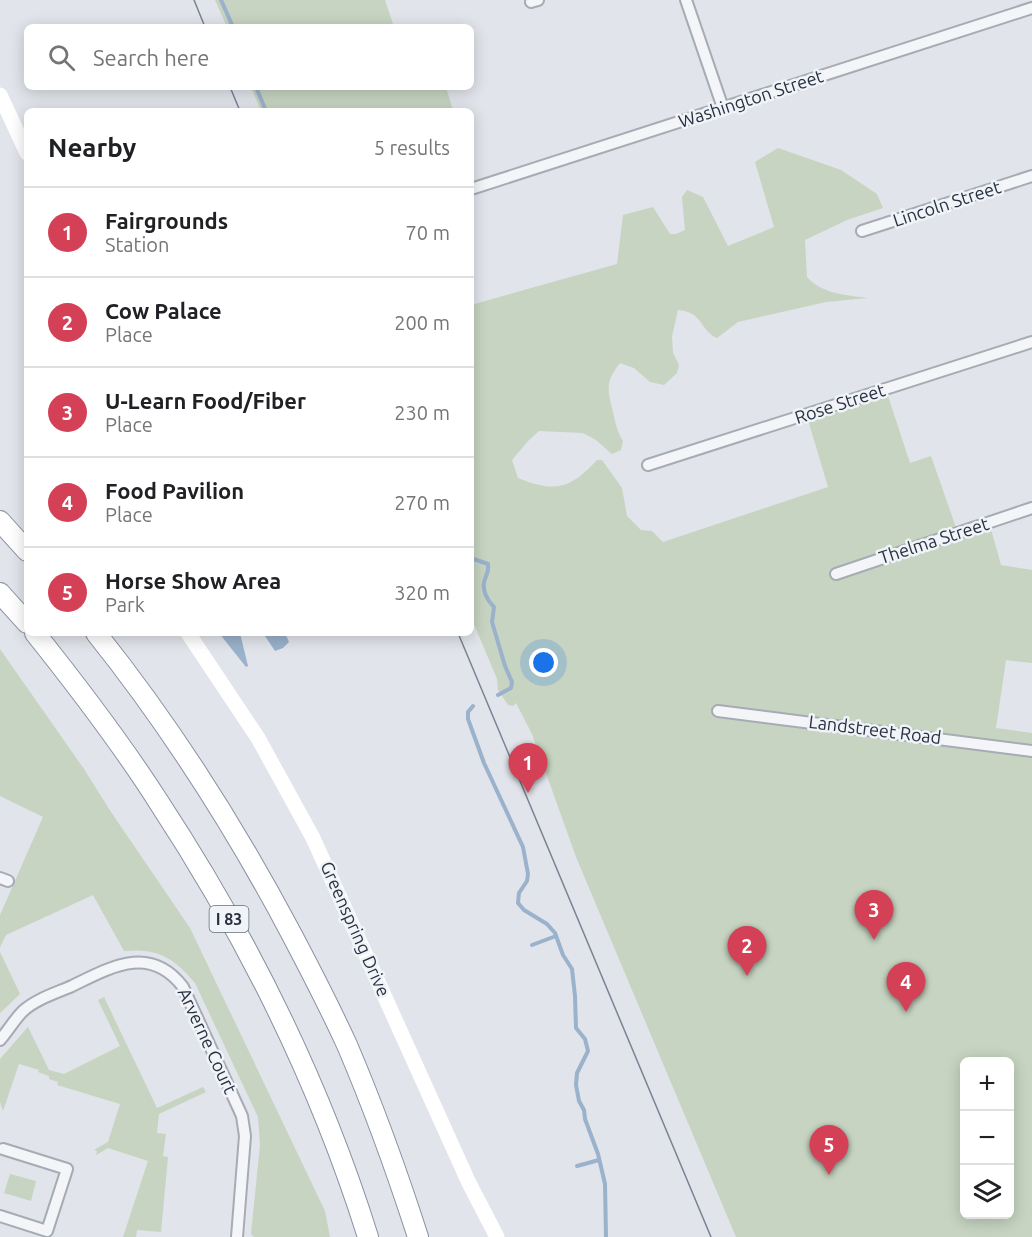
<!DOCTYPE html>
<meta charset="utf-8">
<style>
:root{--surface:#fff;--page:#f2f2f2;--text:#202124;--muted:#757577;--line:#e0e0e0;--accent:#d44156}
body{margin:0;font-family:Ubuntu,sans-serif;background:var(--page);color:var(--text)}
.controls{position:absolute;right:18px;bottom:18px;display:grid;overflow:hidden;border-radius:9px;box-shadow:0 3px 15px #0003}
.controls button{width:54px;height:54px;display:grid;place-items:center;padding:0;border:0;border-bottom:2px solid var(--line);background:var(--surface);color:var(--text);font:30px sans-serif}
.you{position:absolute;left:544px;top:663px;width:21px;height:21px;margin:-15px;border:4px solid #fff;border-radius:50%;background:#1a73e8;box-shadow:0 0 0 9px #1a73e833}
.badge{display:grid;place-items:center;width:39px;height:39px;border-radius:50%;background:var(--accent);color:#fff;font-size:20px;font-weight:700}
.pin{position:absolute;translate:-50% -50px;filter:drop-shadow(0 2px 3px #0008)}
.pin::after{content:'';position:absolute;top:32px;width:21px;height:18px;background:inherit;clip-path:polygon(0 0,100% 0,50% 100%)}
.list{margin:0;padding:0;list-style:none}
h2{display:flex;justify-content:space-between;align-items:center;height:78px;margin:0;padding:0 24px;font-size:26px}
h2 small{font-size:20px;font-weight:400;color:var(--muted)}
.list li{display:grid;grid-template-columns:39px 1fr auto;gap:18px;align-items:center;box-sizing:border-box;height:90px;padding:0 24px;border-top:2px solid var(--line)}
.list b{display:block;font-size:22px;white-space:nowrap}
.list p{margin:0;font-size:20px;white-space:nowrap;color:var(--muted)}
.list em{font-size:20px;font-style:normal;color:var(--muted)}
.icon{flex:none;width:33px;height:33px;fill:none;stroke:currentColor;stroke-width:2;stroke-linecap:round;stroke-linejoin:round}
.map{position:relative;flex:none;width:1032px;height:1237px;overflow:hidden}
.search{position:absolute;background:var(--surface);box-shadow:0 3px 15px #0003;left:24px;top:24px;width:450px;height:66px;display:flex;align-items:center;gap:15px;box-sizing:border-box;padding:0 21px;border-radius:9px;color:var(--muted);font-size:22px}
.panel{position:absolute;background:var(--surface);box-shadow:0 3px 15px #0003;left:24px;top:108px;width:450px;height:528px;border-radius:9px}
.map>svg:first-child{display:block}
</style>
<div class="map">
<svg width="1032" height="1237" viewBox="0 0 1032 1237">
<rect width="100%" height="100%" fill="#e1e4ea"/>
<g fill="#c6d4c1" fill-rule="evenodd">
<polygon points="215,0 385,0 394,27 227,27"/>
<polygon points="251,87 446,87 453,111 261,111"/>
<path d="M778 148 841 170 877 194 883 208 847 220 805 240 807 277C822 294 846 295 868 298L826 302 738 322 717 338C699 330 704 312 678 310L672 336 673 353 679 365 677 373 664 385 650 382 634 368 620 363C606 381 607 388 612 408 615 420 616 430 623 441L621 450 612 454 596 440 583 433 539 431 528 441 512 460 518 478C554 493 571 489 597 460H602L622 488 627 516 641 530 652 531 663 542 828 487 808 420 888 396 910 463 931 456 960 539 991 529 1001 565 1032 570V663L1006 660 996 728 1032 733V1237H736L576 857 532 734 516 703 513 706 508 705 498 690 497 679 471 617V305L617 264 623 215 653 207 670 234H676L685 230 682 197 687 190 703 197 728 246 774 227 755 162ZM964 1062H1010V1214H964Z"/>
<path d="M0 649 84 769 111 812 190 928 325 1211 330 1237H254L251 1234 260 1145 258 1117 195 983C174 958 158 948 124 951L93 895 6 935 0 947V915L43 817 0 796Z"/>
<polygon points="0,952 20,994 0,1013"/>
<polygon points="104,997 157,1108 203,1087 206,1092 159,1114 157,1133 166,1134 163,1156 168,1157 161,1232 137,1230 136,1237 123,1237 148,1161 108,1148 96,1155 97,1151 94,1150 108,1142 120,1104 57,1085 58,1082 49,1079 49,1076 38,1072 39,1070 19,1064 3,1111 0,1102 0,1059 28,1027 49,1070 64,1074 120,1046 98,1000"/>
<polygon points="10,1174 36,1181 31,1201 4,1193"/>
</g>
<g fill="#9ab2cb">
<polygon points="219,633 240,633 248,666 246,667"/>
<polygon points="263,633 285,633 289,642 283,648 275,651"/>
</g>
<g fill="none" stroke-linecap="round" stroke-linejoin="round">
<g stroke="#9ab2cb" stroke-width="4">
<polyline points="221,0 233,27"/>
<polyline points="256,87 266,111"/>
<path d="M471 558 488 564C489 571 487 573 485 579 481 589 487 600 494 607L492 622 505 666 512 682 511 688 498 695"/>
<polyline points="473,706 468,712 468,719 484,763 523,847 528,874 527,881 519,893 518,903 524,910 547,924 555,933 563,955 572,969 575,996 576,1028 585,1039 588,1051 577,1073 576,1085 579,1101 584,1110 585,1119 598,1154 605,1184 606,1237"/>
<polyline points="532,945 556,936"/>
<polyline points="577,1166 599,1160"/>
</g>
<defs>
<g id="street">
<polyline points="686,0 723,108"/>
<polyline points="531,2 538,0"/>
<polyline points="471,189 1032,8"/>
<polyline points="862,231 1032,176"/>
<polyline points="648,465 1032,342"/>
<polyline points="836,574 1032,508"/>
<polyline points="718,711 1032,751"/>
<polyline points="0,878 8,881"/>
<path d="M0 1040C8 1031 14 1020 23 1011 36 999 56 993 72 986 111 967 150 944 183 987L242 1116 245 1136 237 1237"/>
<polyline points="0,1216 47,1231 67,1169 3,1149"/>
</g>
<g id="highway">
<polyline points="0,521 27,551"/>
<polyline points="0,593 27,623"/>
<path d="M35 633C78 687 121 743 158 801 246 935 320 1084 368 1237"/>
<path d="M96 633C171 727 236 829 292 935 311 971 330 1008 347 1045 374 1108 397 1172 418 1237"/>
</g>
</defs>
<use href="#street" stroke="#a6abb4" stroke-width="14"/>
<use href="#highway" stroke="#8791a1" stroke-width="22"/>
<use href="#street" stroke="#f4f5f8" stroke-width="10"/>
<g stroke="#fff" stroke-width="15">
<polyline points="0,95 27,153"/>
<polyline points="188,633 258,738 313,838 469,1183 497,1237"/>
</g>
<use href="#highway" stroke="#fff" stroke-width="20"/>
<g stroke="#798394" stroke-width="1.5">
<polyline points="194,0 205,27"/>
<polyline points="230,87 240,111"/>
<polyline points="458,633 711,1237"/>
</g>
</g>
<g text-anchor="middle" stroke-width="5" stroke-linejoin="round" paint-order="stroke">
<rect fill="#f0f3f7" stroke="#646c78" stroke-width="1.5" x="209.5" y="906" width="39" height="26" rx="4.5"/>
<g font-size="16" font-weight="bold" fill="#283242">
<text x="229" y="925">I 83</text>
</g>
<g font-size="18" fill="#283242" stroke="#f0f3f7">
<text transform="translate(751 99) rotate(-18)" y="6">Washington Street</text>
<text transform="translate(947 204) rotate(-18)" y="6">Lincoln Street</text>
<text transform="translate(840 404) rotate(-18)" y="6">Rose Street</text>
<text transform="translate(934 541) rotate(-18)" y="6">Thelma Street</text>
<text transform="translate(875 730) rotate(7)" y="6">Landstreet Road</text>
<text transform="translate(355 929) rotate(66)" y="6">Greenspring Drive</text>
<text transform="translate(207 1041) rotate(65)" y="6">Arverne Court</text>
</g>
</g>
</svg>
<div class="controls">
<button>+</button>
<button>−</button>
<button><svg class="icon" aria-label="layers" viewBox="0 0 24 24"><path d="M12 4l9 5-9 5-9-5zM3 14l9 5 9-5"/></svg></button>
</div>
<div class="you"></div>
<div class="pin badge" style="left:528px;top:793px">1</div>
<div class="pin badge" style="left:747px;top:976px">2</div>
<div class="pin badge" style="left:874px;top:940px">3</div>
<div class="pin badge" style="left:906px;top:1012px">4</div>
<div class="pin badge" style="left:829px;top:1175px">5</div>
<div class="search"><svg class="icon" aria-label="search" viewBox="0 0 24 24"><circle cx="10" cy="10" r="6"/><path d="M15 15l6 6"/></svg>Search here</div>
<section class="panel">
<h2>Nearby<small>5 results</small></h2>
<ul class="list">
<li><span class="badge">1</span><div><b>Fairgrounds</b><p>Station</p></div><em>70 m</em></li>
<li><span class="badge">2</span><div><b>Cow Palace</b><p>Place</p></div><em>200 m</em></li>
<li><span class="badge">3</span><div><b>U-Learn Food/Fiber</b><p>Place</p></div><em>230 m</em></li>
<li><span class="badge">4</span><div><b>Food Pavilion</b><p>Place</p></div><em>270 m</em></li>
<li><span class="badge">5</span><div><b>Horse Show Area</b><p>Park</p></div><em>320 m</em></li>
</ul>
</section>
</div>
